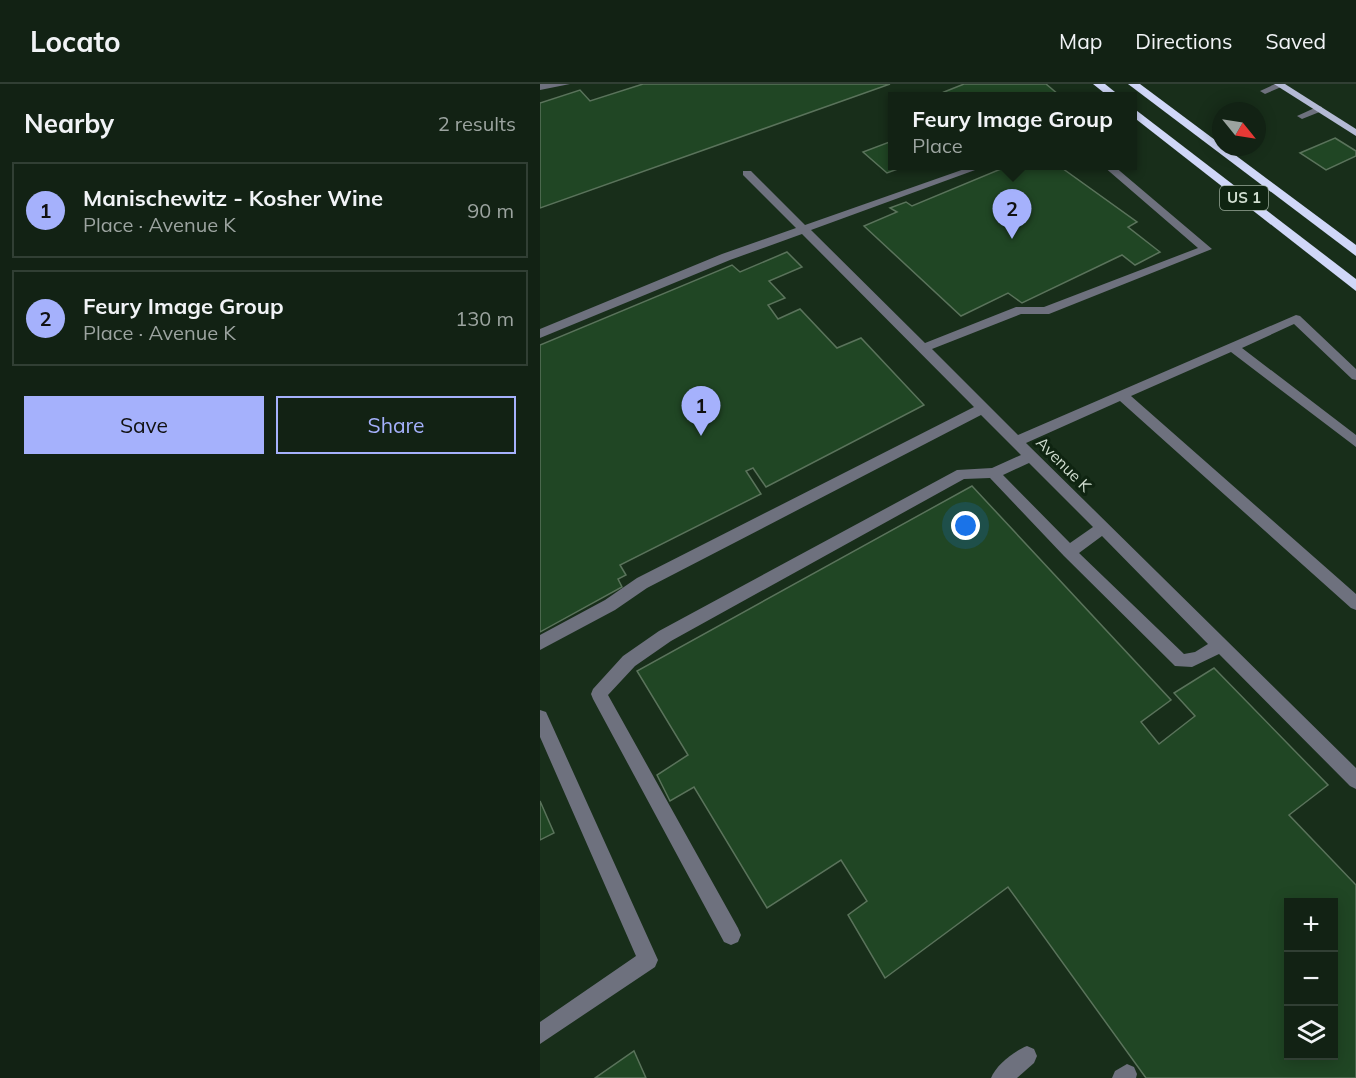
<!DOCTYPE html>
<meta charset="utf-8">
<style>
:root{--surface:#122214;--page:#1b2a1d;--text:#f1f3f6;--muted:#9ca4a0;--line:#313f34;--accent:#a5b1fc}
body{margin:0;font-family:Mulish,sans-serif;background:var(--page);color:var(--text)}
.controls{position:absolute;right:18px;bottom:18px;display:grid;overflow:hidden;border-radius:0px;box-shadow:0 3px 15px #0003}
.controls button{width:54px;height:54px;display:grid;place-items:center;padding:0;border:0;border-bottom:2px solid var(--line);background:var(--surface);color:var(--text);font:30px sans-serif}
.compass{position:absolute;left:672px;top:18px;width:54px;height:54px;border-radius:50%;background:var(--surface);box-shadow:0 3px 15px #0003;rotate:120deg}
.you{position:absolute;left:426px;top:442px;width:21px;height:21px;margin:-15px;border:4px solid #fff;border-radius:50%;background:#1a73e8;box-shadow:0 0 0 9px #1a73e833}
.badge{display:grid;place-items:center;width:39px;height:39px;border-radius:50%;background:var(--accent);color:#111;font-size:20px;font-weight:700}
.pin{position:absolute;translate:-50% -50px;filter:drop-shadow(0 2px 3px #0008)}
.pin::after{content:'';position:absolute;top:32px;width:21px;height:18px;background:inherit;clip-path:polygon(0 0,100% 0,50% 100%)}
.popup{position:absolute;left:348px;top:8px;width:249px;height:78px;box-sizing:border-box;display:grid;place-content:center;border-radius:0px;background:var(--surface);filter:drop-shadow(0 2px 4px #0005);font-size:20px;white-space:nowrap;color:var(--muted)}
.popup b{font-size:22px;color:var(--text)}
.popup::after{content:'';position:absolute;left:50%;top:100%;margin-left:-12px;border:12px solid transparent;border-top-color:var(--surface)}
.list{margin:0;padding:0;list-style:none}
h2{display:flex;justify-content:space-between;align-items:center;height:78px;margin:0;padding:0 24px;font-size:26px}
h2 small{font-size:20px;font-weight:400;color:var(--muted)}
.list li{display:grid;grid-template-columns:39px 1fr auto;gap:18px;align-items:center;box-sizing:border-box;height:96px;margin:0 12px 12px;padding:0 12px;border:2px solid var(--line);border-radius:0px}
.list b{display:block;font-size:22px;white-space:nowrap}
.list p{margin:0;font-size:20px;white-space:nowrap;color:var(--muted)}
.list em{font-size:20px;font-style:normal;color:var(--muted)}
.actions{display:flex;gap:12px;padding:18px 24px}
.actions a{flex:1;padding:14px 0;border:2px solid var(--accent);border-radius:0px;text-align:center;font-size:21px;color:var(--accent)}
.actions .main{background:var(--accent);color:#111}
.icon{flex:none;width:33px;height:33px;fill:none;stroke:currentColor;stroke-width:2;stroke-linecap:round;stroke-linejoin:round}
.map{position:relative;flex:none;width:816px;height:994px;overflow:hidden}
header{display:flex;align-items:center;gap:36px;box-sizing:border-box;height:84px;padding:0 30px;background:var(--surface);border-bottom:2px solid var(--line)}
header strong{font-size:28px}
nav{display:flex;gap:33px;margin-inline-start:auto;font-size:21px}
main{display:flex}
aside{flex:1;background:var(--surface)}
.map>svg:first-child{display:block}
</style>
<header>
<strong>Locato</strong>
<nav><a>Map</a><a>Directions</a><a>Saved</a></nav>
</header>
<main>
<aside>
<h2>Nearby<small>2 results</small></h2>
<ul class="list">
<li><span class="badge">1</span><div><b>Manischewitz - Kosher Wine</b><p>Place · Avenue K</p></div><em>90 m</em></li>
<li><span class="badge">2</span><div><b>Feury Image Group</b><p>Place · Avenue K</p></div><em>130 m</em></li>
</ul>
<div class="actions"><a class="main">Save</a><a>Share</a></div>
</aside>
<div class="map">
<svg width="816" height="994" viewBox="0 0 816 994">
<rect width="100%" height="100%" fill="#182e1a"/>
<g fill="#204624" stroke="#5a735b" stroke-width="1.5" fill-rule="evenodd">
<polygon points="103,0 350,0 0,124 0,19 40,6 50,17"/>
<polygon points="424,0 506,0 519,11 410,12 404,8"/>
<polygon points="795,54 816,67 816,72 786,86 760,69"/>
<polygon points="352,57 352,82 366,82 347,89 323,68"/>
<polygon points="468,82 519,82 597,138 588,143 620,168 595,181 582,171 482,219 468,209 421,232 324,142 357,128 350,124 366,118 372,122"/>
<polygon points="247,168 262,183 229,197 245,214 228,221 238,235 260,225 297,264 321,254 384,321 226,403 213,384 206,387 221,410 80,481 86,491 78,495 82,503 0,548 0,261 192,181 200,188"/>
<path d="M432 402 631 616 601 638 619 660 655 632 634 609 674 584 788 701 749 731 816 801V994H606L468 803 345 894 308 831 327 817 301 776 227 824 154 703 130 717 117 691 148 671 97 587ZM748 818H794V972H748Z"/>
<polygon points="0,717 14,749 0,756"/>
<polygon points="94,967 106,994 55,994"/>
</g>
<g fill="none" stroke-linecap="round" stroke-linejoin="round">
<g fill="#6e717e" fill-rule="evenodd">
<polygon points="0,0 30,0 0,6"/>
<polygon points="735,0 746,1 725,10 720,7"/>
<polygon points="779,22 782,23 782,27 762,35 757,32"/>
<path d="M433 82H446L271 146 385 259 476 223H504L658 164 563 82H574L672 165 509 230H481L392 265 478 351 756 231 760 232 816 285V296L812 295 754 240 702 264 816 351V363L691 268 591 312 816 510V526L811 524 580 317 486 359 816 684V705L810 702 679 570 652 583 635 582 524 472 450 394 424 395 131 557 95 582 68 611 198 844 201 851 198 858 191 861 184 858 53 615 51 610 53 605 83 572 119 547 417 386 452 384 481 371 441 331 107 504 75 526 0 566V551L65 516 97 494 434 323 262 150 190 176 0 254V245L182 170 256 144 203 91V87H211L265 141ZM489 379 553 443 530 459 463 391ZM562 452 668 560 655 568 644 570 539 469Z"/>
<polygon points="0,626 6,628 118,876 115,883 0,960 0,938 96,872 0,653"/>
<path d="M487 962 494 965 497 972 494 979 477 994H451C456 981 474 967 487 962Z"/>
<polygon points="587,980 594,983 597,990 596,994 572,994 575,987"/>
</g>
<polygon fill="#b4bad5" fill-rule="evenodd" points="734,0 745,0 816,45 816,52"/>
<g fill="#d0d7f8" fill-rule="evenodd">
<polygon points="553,0 565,0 580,12 568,12"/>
<polygon points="588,0 600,0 816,161 816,172"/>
<polygon points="592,23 816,195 816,207 592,32"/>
</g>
</g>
<g text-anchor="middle" stroke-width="6" stroke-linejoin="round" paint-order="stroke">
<rect fill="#0f2411" stroke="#96a697" stroke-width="1.5" x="680" y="102" width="48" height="24" rx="4.5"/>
<g font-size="15" font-weight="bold" fill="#d0ddd0">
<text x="704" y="119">US 1</text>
</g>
<g font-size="16" fill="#d0ddd0" stroke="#0f2411">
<text transform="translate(524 380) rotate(45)" y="6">Avenue K</text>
</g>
</g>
</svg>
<div class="controls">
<button>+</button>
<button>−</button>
<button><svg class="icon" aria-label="layers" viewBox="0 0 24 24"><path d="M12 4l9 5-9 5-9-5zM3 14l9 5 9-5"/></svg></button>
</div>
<svg class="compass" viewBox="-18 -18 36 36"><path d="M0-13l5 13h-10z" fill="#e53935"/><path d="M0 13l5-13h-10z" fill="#9ca4a0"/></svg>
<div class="you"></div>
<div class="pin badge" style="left:161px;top:352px">1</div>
<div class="pin badge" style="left:472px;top:155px">2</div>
<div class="popup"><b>Feury Image Group</b>Place</div>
</div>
</main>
